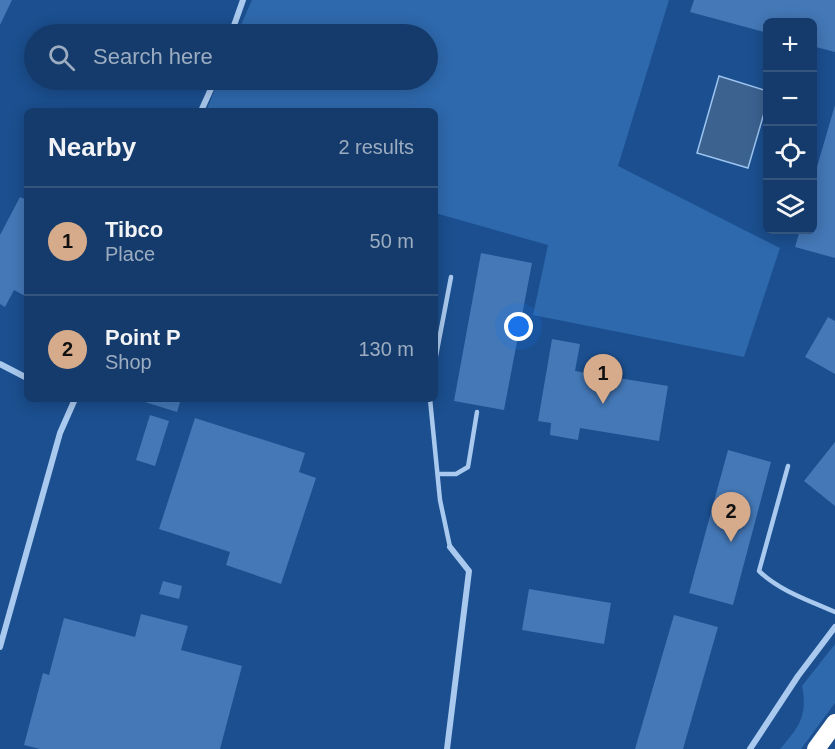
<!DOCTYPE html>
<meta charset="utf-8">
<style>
:root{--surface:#143b6b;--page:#214673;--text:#f1f3f6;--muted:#9dadc1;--line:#33557e;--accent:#d6ab8b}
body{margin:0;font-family:Helvetica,sans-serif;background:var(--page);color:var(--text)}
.controls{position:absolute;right:18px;top:18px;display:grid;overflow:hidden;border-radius:9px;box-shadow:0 3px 15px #0003}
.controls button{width:54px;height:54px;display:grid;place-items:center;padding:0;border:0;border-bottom:2px solid var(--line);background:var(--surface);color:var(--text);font:30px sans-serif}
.you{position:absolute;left:519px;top:327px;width:21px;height:21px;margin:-15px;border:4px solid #fff;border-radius:50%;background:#1a73e8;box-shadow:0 0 0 9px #1a73e833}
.badge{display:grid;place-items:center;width:39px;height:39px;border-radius:50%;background:var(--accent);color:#111;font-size:20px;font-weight:700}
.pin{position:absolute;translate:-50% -50px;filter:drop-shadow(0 2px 3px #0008)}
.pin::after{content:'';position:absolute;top:32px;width:21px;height:18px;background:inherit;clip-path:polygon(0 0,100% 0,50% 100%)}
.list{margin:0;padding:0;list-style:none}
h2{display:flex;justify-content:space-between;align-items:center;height:78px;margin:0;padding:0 24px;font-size:26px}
h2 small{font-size:20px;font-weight:400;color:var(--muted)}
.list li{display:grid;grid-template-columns:39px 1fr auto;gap:18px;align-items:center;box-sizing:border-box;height:108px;padding:0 24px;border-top:2px solid var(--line)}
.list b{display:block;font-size:22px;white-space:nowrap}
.list p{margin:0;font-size:20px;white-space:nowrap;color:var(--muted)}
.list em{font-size:20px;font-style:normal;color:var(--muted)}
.icon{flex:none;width:33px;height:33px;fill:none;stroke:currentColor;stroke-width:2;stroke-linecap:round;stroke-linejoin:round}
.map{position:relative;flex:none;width:835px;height:749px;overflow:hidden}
.search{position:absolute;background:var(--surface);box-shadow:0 3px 15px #0003;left:24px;top:24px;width:414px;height:66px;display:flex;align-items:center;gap:15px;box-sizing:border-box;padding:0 21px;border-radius:33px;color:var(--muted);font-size:22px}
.panel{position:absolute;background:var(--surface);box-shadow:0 3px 15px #0003;left:24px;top:108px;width:414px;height:294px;border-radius:9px}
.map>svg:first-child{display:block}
</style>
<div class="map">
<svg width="835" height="749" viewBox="0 0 835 749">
<rect width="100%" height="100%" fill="#1b4f8f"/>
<g fill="#2e69ad">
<polygon points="252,0 669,0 618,166 780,248 744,357 533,315 548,245 435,213 435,111 206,111 219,80 428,80 428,34 237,34"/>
<path d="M835 644V703L801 749H780C799 727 808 716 802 686Z"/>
</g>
<polygon fill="#3c6290" stroke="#9cc4f0" stroke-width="1.5" points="719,76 767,91 767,103 748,168 697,153"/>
<g fill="#4478b7">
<polygon points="0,0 12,0 0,25"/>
<polygon points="694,0 835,0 835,52 812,46 812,22 768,22 768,33 690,12"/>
<polygon points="835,105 835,258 795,247 800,230 812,230 812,184"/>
<polygon points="20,197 27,200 27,297 14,290 5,307 0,304 0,235"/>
<polygon points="481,253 532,263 504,410 454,401"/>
<polygon points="828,317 835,321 835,374 805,357"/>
<polygon points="552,339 580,344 575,371 668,386 659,441 580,428 578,440 550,435 551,423 538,421"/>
<polygon points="135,399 181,399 177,412"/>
<polygon points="150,415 169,421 155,466 136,460"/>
<polygon points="195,418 305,453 299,472 316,478 281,584 226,565 230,552 159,529"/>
<polygon points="835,442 835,506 804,481"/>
<polygon points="728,450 771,462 733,605 689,593"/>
<polygon points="163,581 182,586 179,599 159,594"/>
<polygon points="529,589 611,603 604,644 522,630"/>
<polygon points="141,614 188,626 181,650 242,666 220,749 40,749 24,745 43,673 49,675 64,618 135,637"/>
<polygon points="674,615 718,627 683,749 635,749"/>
</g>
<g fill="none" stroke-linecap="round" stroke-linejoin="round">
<g stroke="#a9c9ee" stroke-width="4.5">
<polyline points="435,361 451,277"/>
<polyline points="430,399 440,500 450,547"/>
<path d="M788 466 759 571C780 591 808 600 835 612"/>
<polyline points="438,474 456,474 468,467 477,412"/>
</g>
<g stroke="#a9c9ee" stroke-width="6">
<polyline points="231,34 243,0"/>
<polyline points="201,111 215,80"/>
<polyline points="0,364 27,378"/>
<polyline points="0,647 60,433 75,399"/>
<polyline points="447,749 469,571 450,547"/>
<polyline points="750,749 798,676 835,627"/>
</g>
<polyline stroke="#fff" stroke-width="18" points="816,749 835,723"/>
</g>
</svg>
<div class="controls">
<button>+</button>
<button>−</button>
<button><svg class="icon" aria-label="locate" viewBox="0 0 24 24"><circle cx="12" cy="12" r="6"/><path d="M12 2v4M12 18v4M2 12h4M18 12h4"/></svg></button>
<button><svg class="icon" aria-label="layers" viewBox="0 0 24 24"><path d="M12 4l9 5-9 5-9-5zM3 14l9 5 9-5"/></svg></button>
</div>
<div class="you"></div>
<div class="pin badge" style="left:603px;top:404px">1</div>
<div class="pin badge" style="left:731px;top:542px">2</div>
<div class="search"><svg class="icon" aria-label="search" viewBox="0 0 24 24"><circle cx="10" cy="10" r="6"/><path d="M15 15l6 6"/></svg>Search here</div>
<section class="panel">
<h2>Nearby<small>2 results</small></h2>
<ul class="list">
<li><span class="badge">1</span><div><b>Tibco</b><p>Place</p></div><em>50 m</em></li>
<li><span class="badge">2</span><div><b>Point P</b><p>Shop</p></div><em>130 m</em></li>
</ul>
</section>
</div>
